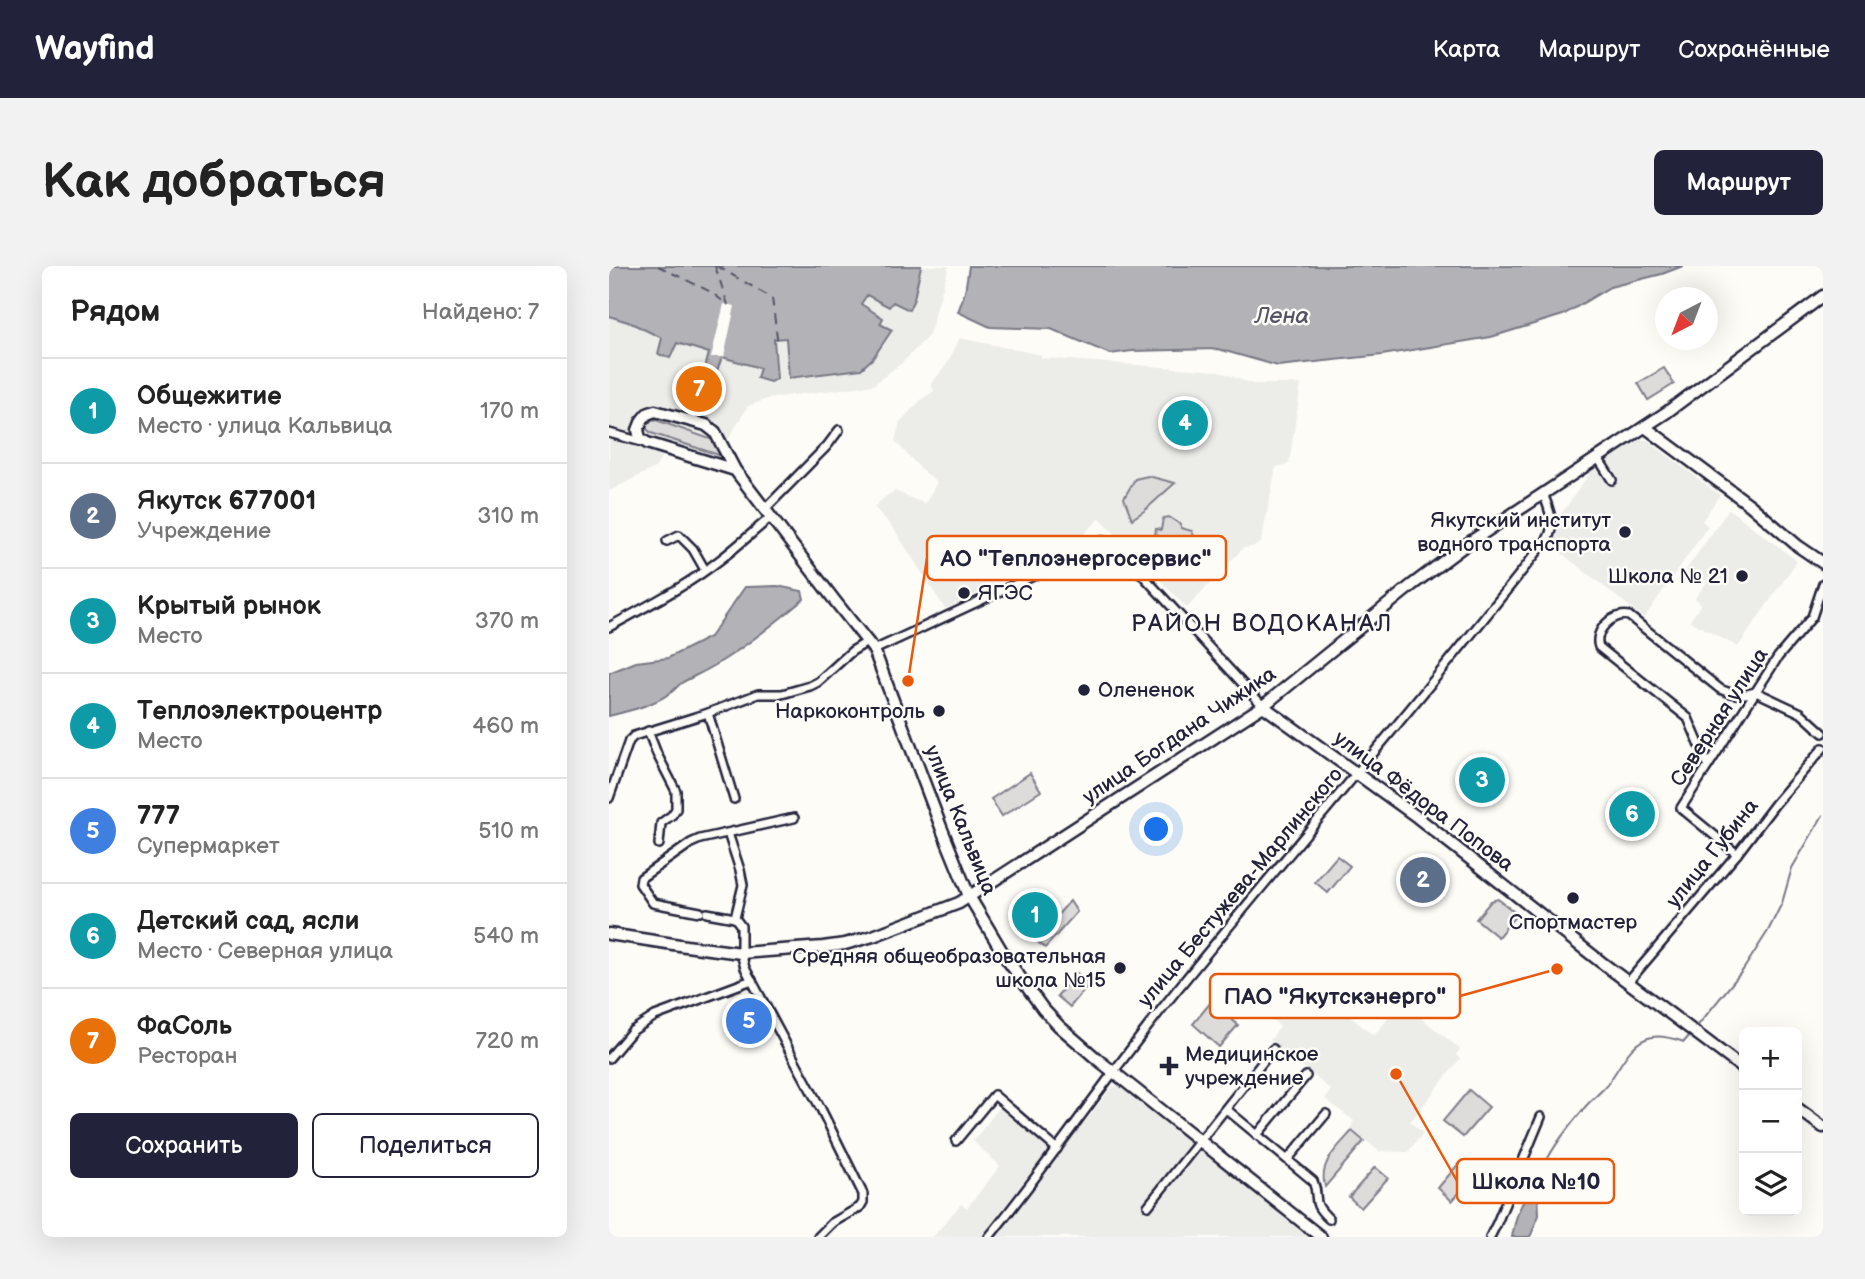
<!DOCTYPE html>
<html lang="ru">
<meta charset="utf-8">
<style>
:root{--surface:#fff;--page:#f2f2f2;--text:#222;--muted:#767676;--line:#e0e0e0;--accent:#22223b}
body{margin:0;font-family:"Balsamiq Sans",sans-serif;background:var(--page);color:var(--text)}
.controls{position:absolute;right:21px;bottom:21px;display:grid;overflow:hidden;border-radius:10px;box-shadow:0 7px 28px #0002}
.controls button{width:63px;height:63px;display:grid;place-items:center;padding:0;border:0;border-bottom:2px solid var(--line);background:var(--surface);color:var(--text);font:35px sans-serif}
.compass{position:absolute;left:1046px;top:21px;width:63px;height:63px;border-radius:50%;background:var(--surface);box-shadow:0 7px 28px #0002;rotate:222deg}
.you{position:absolute;left:548px;top:564px;width:24px;height:24px;margin:-18px;border:5px solid #fff;border-radius:50%;background:#1a73e8;box-shadow:0 0 0 10px #1a73e833}
.badge{display:grid;place-items:center;width:46px;height:46px;border-radius:50%;background:var(--accent);color:#fff;font-size:23px;font-weight:700}
.pin{position:absolute;translate:-50% -50%;border:4px solid #fff;box-shadow:0 2px 7px #0006}
.list{margin:0;padding:0;list-style:none}
h2{display:flex;justify-content:space-between;align-items:center;height:91px;margin:0;padding:0 28px;font-size:30px}
h2 small{font-size:23px;font-weight:400;color:var(--muted)}
.list li{display:grid;grid-template-columns:46px 1fr auto;gap:21px;align-items:center;box-sizing:border-box;height:105px;padding:0 28px;border-top:2px solid var(--line)}
.list b{display:block;font-size:26px;white-space:nowrap}
.list p{margin:0;font-size:23px;white-space:nowrap;color:var(--muted)}
.list em{font-size:23px;font-style:normal;color:var(--muted)}
.actions{display:flex;gap:14px;padding:21px 28px}
.actions a{flex:1;padding:16px 0;border:2px solid var(--accent);border-radius:10px;text-align:center;font-size:24px;color:var(--accent)}
.actions .main{background:var(--accent);color:#fff}
.icon{flex:none;width:38px;height:38px;fill:none;stroke:currentColor;stroke-width:2;stroke-linecap:round;stroke-linejoin:round}
.map{position:relative;flex:none;width:1214px;height:971px;overflow:hidden;border-radius:10px}
header{display:flex;align-items:center;gap:42px;box-sizing:border-box;height:98px;padding:0 35px;background:var(--accent);color:#fff}
header strong{font-size:33px}
nav{display:flex;gap:38px;margin-inline-start:auto;font-size:24px}
.intro{display:flex;align-items:center;justify-content:space-between;box-sizing:border-box;height:168px;padding:0 42px}
h1{margin:0;font-size:49px}
.button{padding:18px 32px;border-radius:10px;background:var(--accent);color:#fff;font-size:24px;font-weight:700}
main{display:flex;gap:42px;padding:0 42px}
aside{flex:1;background:var(--surface);border-radius:10px;box-shadow:0 7px 28px #0002}
.map>svg:first-child{display:block}
</style>
<header>
<strong>Wayfind</strong>
<nav><a>Карта</a><a>Маршрут</a><a>Сохранённые</a></nav>
</header>
<div class="intro"><h1>Как добраться</h1><a class="button">Маршрут</a></div>
<main>
<aside>
<h2>Рядом<small>Найдено: 7</small></h2>
<ul class="list">
<li><span class="badge" style="background:#0f9aa8">1</span><div><b>Общежитие</b><p>Место · улица Кальвица</p></div><em>170 m</em></li>
<li><span class="badge" style="background:#5c6f8a">2</span><div><b>Якутск 677001</b><p>Учреждение</p></div><em>310 m</em></li>
<li><span class="badge" style="background:#0f9aa8">3</span><div><b>Крытый рынок</b><p>Место</p></div><em>370 m</em></li>
<li><span class="badge" style="background:#0f9aa8">4</span><div><b>Теплоэлектроцентр</b><p>Место</p></div><em>460 m</em></li>
<li><span class="badge" style="background:#3f7fe0">5</span><div><b>777</b><p>Супермаркет</p></div><em>510 m</em></li>
<li><span class="badge" style="background:#0f9aa8">6</span><div><b>Детский сад, ясли</b><p>Место · Северная улица</p></div><em>540 m</em></li>
<li><span class="badge" style="background:#e8710a">7</span><div><b>ФаСоль</b><p>Ресторан</p></div><em>720 m</em></li>
</ul>
<div class="actions"><a class="main">Сохранить</a><a>Поделиться</a></div>
</aside>
<div class="map">
<svg width="1214" height="971" viewBox="0 0 1214 971">
<rect width="100%" height="100%" fill="#fdfcf7"/>
<filter id="ink" filterUnits="userSpaceOnUse"><feTurbulence type="fractalNoise" baseFrequency=".0143" numOctaves="2"/><feDisplacementMap in="SourceGraphic" scale="14" xChannelSelector="R" yChannelSelector="G"/><feConvolveMatrix kernelMatrix="1 2 1 2 8 2 1 2 1" color-interpolation-filters="sRGB"/></filter>
<g filter="url(#ink)">
<g fill="#ecece9">
<polygon points="312,0 340,0 320,69 295,95 264,119 161,132 139,140 117,177 130,198 123,210 53,190 47,201 0,225 0,50 22,57 53,72 49,88 67,76 101,87 96,101 112,90 151,102 168,113 165,73 283,64 271,57 274,52 252,39 258,28 280,41 283,36 305,33"/>
<polygon points="351,72 432,89 432,92 608,105 644,118 692,118 680,198 667,201 652,277 643,281 634,282 578,342 491,252 458,285 336,343 285,263 265,241 277,230 286,225 316,238 328,216 309,200 286,175 291,156 312,134 325,125 322,118 338,98"/>
<polygon points="1024,173 1038,174 1111,229 1093,255 1099,260 1035,352 932,271 944,260 985,201 997,188"/>
<polygon points="1120,243 1188,295 1129,381 1081,355 1092,338 1086,332 1098,316 1077,304"/>
<polygon points="696,714 765,770 792,736 851,783 847,789 851,793 801,856 814,867 799,886 770,885 741,862 745,855 716,833 722,824 661,774 671,761 664,754"/>
<polygon points="504,820 513,821 702,971 385,971"/>
<polygon points="394,837 448,876 374,971 324,971 352,938 358,942 391,900 364,875"/>
</g>
<g fill="#dddcdb" stroke="#807f8b" stroke-width="2">
<polygon points="1055,102 1065,118 1039,134 1029,117"/>
<polygon points="44,153 104,174 113,190 42,167 38,163 38,159"/>
<polygon points="539,210 566,217 535,245 523,253 515,232 526,213"/>
<polygon points="560,251 572,259 572,262 583,265 587,276 583,277 586,280 586,286 583,285 586,289 580,295 582,298 578,300 568,294 567,289 563,287 560,288 560,284 558,284 555,279 547,272 549,270 546,269 547,263 552,264 554,252"/>
<polygon points="421,507 432,525 393,550 382,533"/>
<polygon points="728,590 741,600 719,627 706,616"/>
<polygon points="889,633 908,648 889,671 867,653 882,635"/>
<polygon points="461,635 468,646 436,682 426,674"/>
<polygon points="468,707 480,718 461,741 448,730"/>
<polygon points="602,736 612,745 611,747 613,745 629,759 610,781 584,758"/>
<polygon points="860,824 880,841 854,871 834,855"/>
<path d="M743 865 755 875 716 921C709 897 728 882 743 865Z"/>
<polygon points="851,896 866,909 843,935 829,922"/>
<polygon points="766,901 779,912 752,942 740,931"/>
</g>
<g fill="#b2b2b7" stroke="#787885" stroke-width="2">
<polygon points="0,0 312,0 305,33 300,44 284,36 280,41 258,29 252,38 274,52 271,58 283,64 264,92 252,103 180,112 177,72 165,73 168,113 161,116 148,112 151,102 113,91 108,105 96,102 100,87 68,77 61,92 49,88 53,72 22,57 0,50"/>
<polygon points="360,0 1074,0 1053,8 1001,21 954,49 882,71 773,89 669,100 609,83 523,85 501,88 442,63 381,61 349,46 356,26"/>
<path d="M168 320 193 325 195 333C167 356 139 379 108 398 97 405 85 410 74 416 69 419 66 424 61 427 45 439 20 445 0 450V407L27 396 59 392 101 371 136 321Z"/>
<path d="M929 923 930 949 922 969 920 971H903C907 951 910 933 929 923Z"/>
</g>
<polygon fill="#fdfcf7" points="115,38 126,40 115,91 102,91"/>
<g fill="none" stroke-linecap="round" stroke-linejoin="round">
<g stroke="#787885" stroke-width="2">
<polyline points="1086,763 1134,704 1159,665 1173,637 1183,602 1214,549"/>
<path d="M929 923C929 897 961 859 977 840 983 833 990 828 996 821 1010 805 1020 775 1043 771 1053 769 1066 773 1075 776L1080 770"/>
</g>
<g stroke="#545466" stroke-width="2" stroke-dasharray="9 7" stroke-linecap="butt">
<polyline points="49,0 102,26 119,39"/>
<polyline points="106,0 119,39"/>
<polyline points="108,0 163,32 169,79"/>
</g>
<defs>
<g id="street">
<polyline points="0,167 37,177"/>
<polyline points="989,192 1003,214"/>
<polyline points="156,243 218,180 230,164"/>
<polyline points="58,275 70,269 84,283 96,304"/>
<path d="M0 361C38 340 78 320 112 293 129 280 145 265 162 251"/>
<polyline points="265,384 463,292 495,274 505,278 654,440"/>
<polyline points="99,447 125,533"/>
<polyline points="39,465 48,488 67,525 67,543 63,549 52,557 50,578"/>
<path d="M1099 499 1079 452 990 381C984 365 1004 346 1020 350L1111 423C1125 429 1132 430 1147 426L1192 447 1214 467"/>
<polyline points="0,532 20,475 25,470 99,447 149,428 173,428 201,420 209,416 243,385 258,376"/>
<polyline points="119,567 131,604 134,619 126,652 132,660 132,687 136,702 212,843 254,928 254,936 251,941 223,957 209,971"/>
<polyline points="1128,588 1072,542 1169,391 1203,351 1214,318"/>
<polyline points="91,646 44,637 31,618 32,612 82,577 91,573 185,552"/>
<polyline points="98,647 126,652"/>
<polyline points="1020,715 1128,588 1166,538 1214,482"/>
<polyline points="0,792 23,765 46,750 143,714"/>
<path d="M617 843 704 915C712 935 700 934 720 953"/>
<polyline points="648,869 697,810"/>
<polyline points="347,875 385,829 448,883"/>
<polyline points="679,893 717,848"/>
<polyline points="539,940 664,783"/>
<path d="M380 971C448 887 507 797 576 714 697 566 822 422 939 272 947 257 939 241 934 227"/>
<polyline points="881,971 888,957 932,851"/>
</g>
<g id="secondary">
<polyline points="1036,161 1141,239 1189,280 1214,297"/>
<polyline points="126,204 38,177 31,172 29,164 33,154 38,148 46,145 97,159 106,166 126,204 226,335 265,384 332,561 360,630 397,692 434,743 450,760 488,793 712,971"/>
<polyline points="654,440 808,551 992,696 1135,803"/>
<polyline points="0,668 77,680 132,687 214,681 236,678 264,670 350,637 654,440 803,319 855,280 1058,146 1214,30"/>
<polyline points="1188,842 1214,861"/>
</g>
</defs>
<use href="#street" stroke="#22223b" stroke-width="12"/>
<use href="#secondary" stroke="#22223b" stroke-width="15"/>
<use href="#street" stroke="#fdfcf7" stroke-width="7"/>
<use href="#secondary" stroke="#fdfcf7" stroke-width="10"/>
</g>
</g>
<g fill="#22223b" stroke="#fdfcf7" stroke-width="2.5">
<circle cx="1016" cy="266" r="7"/>
<circle cx="1133" cy="310" r="7"/>
<circle cx="355" cy="327" r="7"/>
<circle cx="475" cy="424" r="7"/>
<circle cx="330" cy="445" r="7"/>
<circle cx="964" cy="632" r="7"/>
<circle cx="511" cy="702" r="7"/>
<path d="M556.5 789.5h7v7h7v7h-7v7h-7v-7h-7v-7h7z"/>
</g>
<g text-anchor="middle" stroke-width="5" stroke-linejoin="round" paint-order="stroke">
<g font-size="21" fill="#22223b" stroke="#fdfcf7" text-anchor="end">
<text x="1002" y="261">Якутский институт<tspan x="1002" dy="24">водного транспорта</tspan></text>
<text x="1119" y="317">Школа № 21</text>
<text x="369" y="334" text-anchor="start">ЯГЭС</text>
<text x="489" y="431" text-anchor="start">Олененок</text>
<text x="316" y="452">Наркоконтроль</text>
<text x="964" y="663" text-anchor="middle">Спортмастер</text>
<text x="497" y="697">Средняя общеобразовательная<tspan x="497" dy="24">школа №15</tspan></text>
<text x="576" y="795" text-anchor="start">Медицинское<tspan x="576" dy="24">учреждение</tspan></text>
</g>
<g font-size="21" fill="#22223b" stroke="#fdfcf7">
<text transform="translate(1110 451) rotate(-57)" y="7">Северная улица</text>
<text transform="translate(570 469) rotate(-34)" y="7">улица Богдана Чижика</text>
<text transform="translate(815 535) rotate(37)" y="7">улица Фёдора Попова</text>
<text transform="translate(352 554) rotate(68)" y="7">улица Кальвица</text>
<text transform="translate(1103 587) rotate(-51)" y="7">улица Губина</text>
<text transform="translate(631 621) rotate(-50)" y="7">улица Бестужева-Марлинского</text>
</g>
<g font-size="23" font-style="italic" fill="#545466" stroke="#fdfcf7">
<text x="673" y="57">Лена</text>
</g>
<g font-size="24" letter-spacing="2" fill="#22223b" stroke="#fdfcf7">
<text x="653" y="365">РАЙОН ВОДОКАНАЛ</text>
</g>
</g>
<path fill="none" stroke="#e8590c" stroke-width="2.5" d="M299 415L318 292M948 703L851 730M787 808L848 915"/>
<g fill="#e8590c" stroke="#fdfcf7" stroke-width="2.5">
<circle cx="299" cy="415" r="7"/>
<circle cx="948" cy="703" r="7"/>
<circle cx="787" cy="808" r="7"/>
</g>
<g fill="#fdfcf7" stroke="#e8590c" stroke-width="2.5">
<rect x="318" y="270" width="299" height="44" rx="7"/>
<rect x="601" y="708" width="250" height="44" rx="7"/>
<rect x="848" y="893" width="157" height="44" rx="7"/>
</g>
<g font-size="23" text-anchor="middle" font-weight="bold" fill="#22223b">
<text x="467" y="300">АО "Теплоэнергосервис"</text>
<text x="726" y="738">ПАО "Якутскэнерго"</text>
<text x="927" y="923">Школа №10</text>
</g>
</svg>
<div class="controls">
<button>+</button>
<button>−</button>
<button><svg class="icon" aria-label="layers" viewBox="0 0 24 24"><path d="M12 4l9 5-9 5-9-5zM3 14l9 5 9-5"/></svg></button>
</div>
<svg class="compass" viewBox="-18 -18 36 36"><path d="M0-13l5 13h-10z" fill="#e53935"/><path d="M0 13l5-13h-10z" fill="#767676"/></svg>
<div class="you"></div>
<div class="pin badge" style="left:426px;top:649px;background:#0f9aa8">1</div>
<div class="pin badge" style="left:814px;top:614px;background:#5c6f8a">2</div>
<div class="pin badge" style="left:873px;top:514px;background:#0f9aa8">3</div>
<div class="pin badge" style="left:576px;top:157px;background:#0f9aa8">4</div>
<div class="pin badge" style="left:140px;top:755px;background:#3f7fe0">5</div>
<div class="pin badge" style="left:1023px;top:548px;background:#0f9aa8">6</div>
<div class="pin badge" style="left:90px;top:123px;background:#e8710a">7</div>
</div>
</main>
